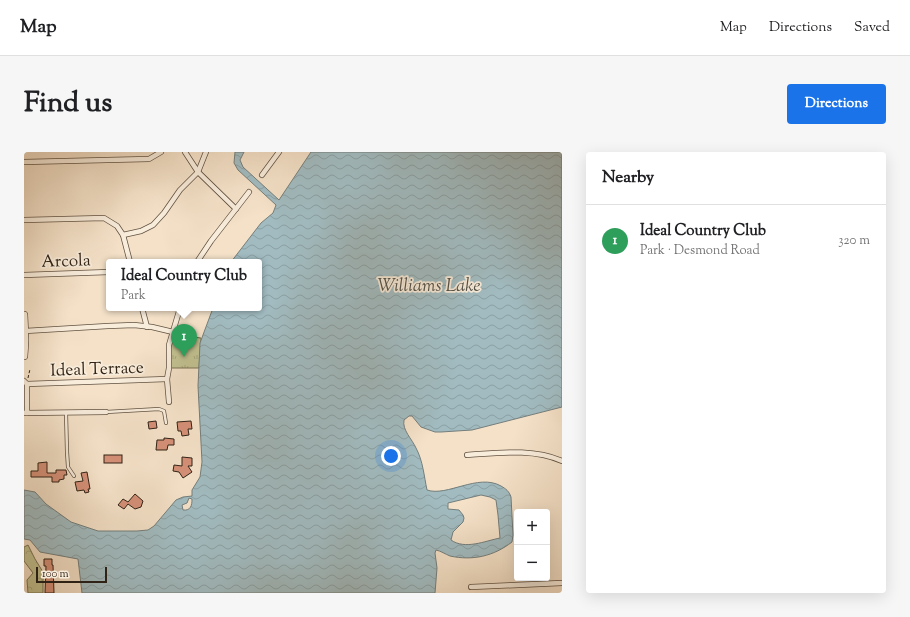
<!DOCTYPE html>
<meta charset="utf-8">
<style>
:root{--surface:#fff;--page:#f6f6f6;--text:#202124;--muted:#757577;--line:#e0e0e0;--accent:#1a73e8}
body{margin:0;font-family:"Sorts Mill Goudy",serif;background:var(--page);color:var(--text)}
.controls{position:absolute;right:12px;bottom:12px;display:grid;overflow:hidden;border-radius:4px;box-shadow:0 4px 16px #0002}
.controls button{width:36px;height:36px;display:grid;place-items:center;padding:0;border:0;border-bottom:1px solid var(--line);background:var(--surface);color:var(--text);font:20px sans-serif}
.scale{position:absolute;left:12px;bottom:10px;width:71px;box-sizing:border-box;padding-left:4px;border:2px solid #302215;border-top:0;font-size:11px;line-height:14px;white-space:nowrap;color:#302215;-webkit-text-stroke:3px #f8ecdb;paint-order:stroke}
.you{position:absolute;left:367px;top:304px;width:14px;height:14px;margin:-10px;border:3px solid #fff;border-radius:50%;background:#1a73e8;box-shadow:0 0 0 6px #1a73e833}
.badge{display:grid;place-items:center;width:26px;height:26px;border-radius:50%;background:var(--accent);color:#fff;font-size:13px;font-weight:700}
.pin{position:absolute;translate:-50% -33px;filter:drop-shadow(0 1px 2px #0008)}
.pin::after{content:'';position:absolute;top:21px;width:14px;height:12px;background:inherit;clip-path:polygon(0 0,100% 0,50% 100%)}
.popup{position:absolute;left:82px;top:107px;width:156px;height:52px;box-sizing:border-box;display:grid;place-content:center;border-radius:4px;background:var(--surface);filter:drop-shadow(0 1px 3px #0005);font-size:13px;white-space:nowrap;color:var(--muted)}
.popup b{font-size:15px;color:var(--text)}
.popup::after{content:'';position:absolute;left:50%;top:100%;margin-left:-8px;border:8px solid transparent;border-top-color:var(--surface)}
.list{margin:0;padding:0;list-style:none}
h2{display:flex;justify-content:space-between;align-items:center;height:52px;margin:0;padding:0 16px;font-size:17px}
h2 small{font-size:13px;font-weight:400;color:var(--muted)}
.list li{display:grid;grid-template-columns:26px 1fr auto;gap:12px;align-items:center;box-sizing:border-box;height:72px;padding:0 16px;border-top:1px solid var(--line)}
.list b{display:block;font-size:15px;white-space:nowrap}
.list p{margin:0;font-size:13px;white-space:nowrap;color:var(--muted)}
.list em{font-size:13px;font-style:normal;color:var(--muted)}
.map{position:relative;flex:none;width:538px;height:441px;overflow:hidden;border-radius:4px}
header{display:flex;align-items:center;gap:24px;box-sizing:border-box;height:56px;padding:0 20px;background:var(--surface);border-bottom:1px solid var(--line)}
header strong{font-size:19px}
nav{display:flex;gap:22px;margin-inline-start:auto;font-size:14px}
.intro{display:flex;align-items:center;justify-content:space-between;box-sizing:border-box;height:96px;padding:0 24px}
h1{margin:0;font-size:28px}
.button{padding:10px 18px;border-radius:4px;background:var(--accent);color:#fff;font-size:14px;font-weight:700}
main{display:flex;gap:24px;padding:0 24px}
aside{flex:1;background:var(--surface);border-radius:4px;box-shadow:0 4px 16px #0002}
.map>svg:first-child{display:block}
</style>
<header>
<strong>Map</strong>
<nav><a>Map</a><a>Directions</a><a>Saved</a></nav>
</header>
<div class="intro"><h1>Find us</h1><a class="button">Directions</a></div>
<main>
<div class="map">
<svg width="538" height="441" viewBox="0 0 538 441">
<defs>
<pattern id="forest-crowns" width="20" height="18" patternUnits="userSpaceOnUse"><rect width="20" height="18" fill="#c2c191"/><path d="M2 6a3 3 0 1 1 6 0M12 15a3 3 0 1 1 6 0" fill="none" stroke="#a7a67c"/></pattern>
<pattern id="park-tufts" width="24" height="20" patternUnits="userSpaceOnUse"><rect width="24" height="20" fill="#c2c191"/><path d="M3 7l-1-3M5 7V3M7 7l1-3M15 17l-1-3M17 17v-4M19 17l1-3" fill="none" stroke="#a7a67c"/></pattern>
<pattern id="water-waves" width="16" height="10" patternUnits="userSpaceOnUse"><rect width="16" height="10" fill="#a1bbc0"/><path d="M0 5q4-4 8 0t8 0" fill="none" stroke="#8ba0a4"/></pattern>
</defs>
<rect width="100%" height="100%" fill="#f4e1c8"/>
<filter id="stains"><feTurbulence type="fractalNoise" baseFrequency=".005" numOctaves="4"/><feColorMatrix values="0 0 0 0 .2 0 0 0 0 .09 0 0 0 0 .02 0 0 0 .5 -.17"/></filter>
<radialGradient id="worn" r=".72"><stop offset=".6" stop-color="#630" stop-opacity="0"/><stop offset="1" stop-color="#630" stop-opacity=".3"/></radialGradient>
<polygon fill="url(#forest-crowns)" stroke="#797253" points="4,393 11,407 19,420 19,441 4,441 3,428 9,421 0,409 0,395"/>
<polygon fill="url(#park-tufts)" stroke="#797253" points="149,180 151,182 177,186 175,216 145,216 145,193"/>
<path fill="url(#water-waves)" stroke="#747e7c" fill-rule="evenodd" d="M211 0H220L216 8 219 15 255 48 287 0H538V255L448 278 417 280H411L397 275 388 264H385L380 268C378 278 388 287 392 296 399 309 400 324 403 338 423 345 454 321 477 334 482 337 485 339 487 345L489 383 488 390C470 404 449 409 426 404 421 402 417 399 412 398L411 401 413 416 411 441H58L54 407 16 400 6 388 0 387V338L11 340 22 352 47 370 74 379H113L124 378 130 374 152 348 159 345 168 344V338L176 325 178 310 174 234 176 191 189 156H235V110H207L237 71 249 61 252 53 214 18 210 11ZM457 343 466 345 472 348 474 363 476 386C461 389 441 398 427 388L429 380 439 370 440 366 439 363 435 358 424 357V351ZM165 346 168 347C168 353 167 359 159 358L158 353 163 351Z"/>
<g fill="#d59078" stroke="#302215">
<polygon points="132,269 133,276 125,277 124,270"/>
<polygon points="167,269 168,277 164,277 165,283 158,284 157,279 154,279 153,270"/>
<polygon points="140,286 150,287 150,293 144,293 143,298 132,298 133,288 140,288"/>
<rect x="80" y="303" width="18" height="8"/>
<polygon points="158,305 168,306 168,314 164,314 168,320 159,326 155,320 149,319 150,313 158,314"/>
<polygon points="23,310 23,321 32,321 32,318 42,318 43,323 40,323 40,327 35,328 35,330 28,330 28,325 7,325 7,319 14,319 14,311"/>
<polygon points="63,320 66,337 64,337 65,340 61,341 60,338 53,339 51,330 59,329 57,321"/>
<polygon points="111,342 119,349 117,355 111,357 104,352 100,357 94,353 99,347 104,350"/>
<polygon points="20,407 28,407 28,413 29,413 30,441 21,441 22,414 20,414"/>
</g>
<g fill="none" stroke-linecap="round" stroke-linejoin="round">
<defs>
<g id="service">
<polyline points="82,260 135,257 140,259 142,271"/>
<polyline points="42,261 43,300 44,315 50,324"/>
</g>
<g id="minor">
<polyline points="161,0 174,20 212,57"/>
<polyline points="0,10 125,7 137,0"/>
<polyline points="238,23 255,0"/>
<polyline points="0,68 80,66 93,74 99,83 106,110"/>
<polyline points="99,83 117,79 129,73 140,61 156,38 174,20 182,0"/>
<polyline points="173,110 187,89 225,40"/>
<polyline points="0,123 85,120"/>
<polyline points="118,156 123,175"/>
<polyline points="1,179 84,174 110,173 128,175 149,180"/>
<polyline points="0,229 3,232 3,261"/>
<polyline points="3,232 143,227"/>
<polyline points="145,250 143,227 145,216 145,193 156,156"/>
<polyline points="0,261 82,260"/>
<path d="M443 303C474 301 509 296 538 309"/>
<polyline points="447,435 538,431"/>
</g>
<polyline id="secondary" points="0,163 1,188 0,204"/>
</defs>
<use href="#service" stroke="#615242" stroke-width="4"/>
<use href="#minor" stroke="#615242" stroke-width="6"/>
<use href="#secondary" stroke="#302215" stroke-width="8"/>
<polyline stroke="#302215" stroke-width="1" stroke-dasharray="3 2" stroke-linecap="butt" points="4,226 6,217"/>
<use href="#service" stroke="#f8ecdb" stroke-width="2.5"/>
<use href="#minor" stroke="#f8ecdb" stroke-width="4.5"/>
<use href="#secondary" stroke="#f8ecdb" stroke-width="7"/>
</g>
<g text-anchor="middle" stroke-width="3.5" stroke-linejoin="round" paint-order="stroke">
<g font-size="17" fill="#302215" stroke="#f8ecdb">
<text transform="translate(42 108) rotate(-2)" y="6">Arcola</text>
<text transform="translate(73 216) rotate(-2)" y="6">Ideal Terrace</text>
</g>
<g font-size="18" font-style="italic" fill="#525048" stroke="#f8ecdb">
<text x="405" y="139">Williams Lake</text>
</g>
</g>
<rect width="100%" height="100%" filter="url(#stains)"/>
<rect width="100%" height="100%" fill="url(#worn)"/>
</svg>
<div class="controls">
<button>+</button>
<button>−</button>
</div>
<div class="scale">100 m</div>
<div class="you"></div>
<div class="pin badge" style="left:160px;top:205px;background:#2e9e5b">1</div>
<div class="popup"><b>Ideal Country Club</b>Park</div>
</div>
<aside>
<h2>Nearby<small></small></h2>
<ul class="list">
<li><span class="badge" style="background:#2e9e5b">1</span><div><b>Ideal Country Club</b><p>Park · Desmond Road</p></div><em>320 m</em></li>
</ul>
</aside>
</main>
